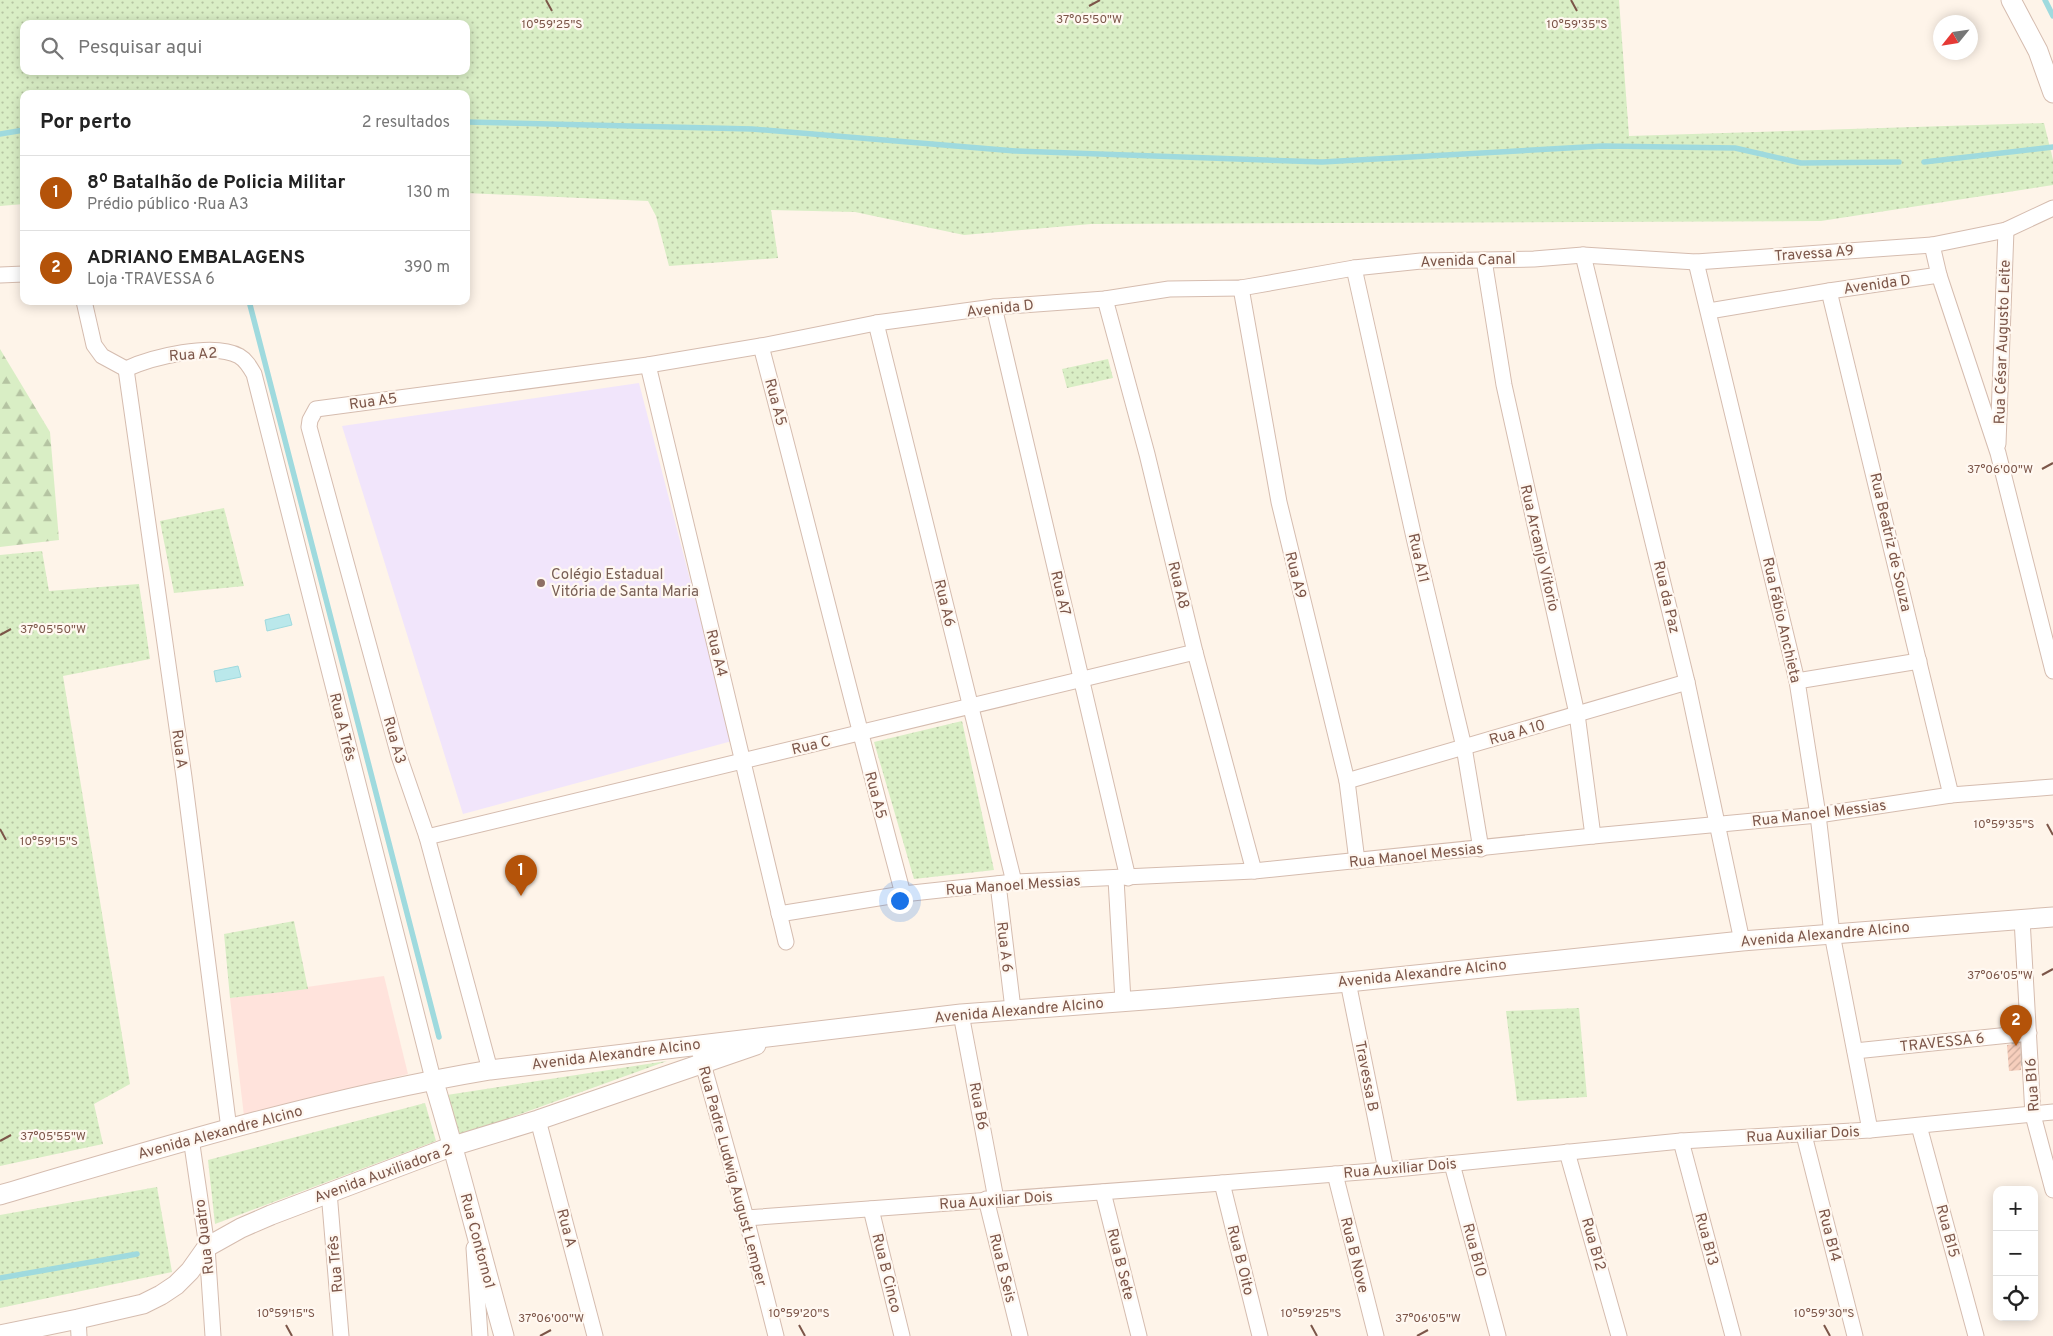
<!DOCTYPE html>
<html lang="pt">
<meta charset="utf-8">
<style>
:root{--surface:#fff;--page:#f2f2f2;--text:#222;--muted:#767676;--line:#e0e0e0;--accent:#b45309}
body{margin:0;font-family:Overpass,sans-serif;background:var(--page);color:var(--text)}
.controls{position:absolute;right:15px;bottom:15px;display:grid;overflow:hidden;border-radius:10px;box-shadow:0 2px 12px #0003}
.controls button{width:45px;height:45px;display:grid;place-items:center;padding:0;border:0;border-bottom:1px solid var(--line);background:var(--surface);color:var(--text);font:25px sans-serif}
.compass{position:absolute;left:1933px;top:15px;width:45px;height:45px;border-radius:50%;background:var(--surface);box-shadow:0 2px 12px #0003;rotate:240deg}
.you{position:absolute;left:899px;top:900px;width:18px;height:18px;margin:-12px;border:4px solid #fff;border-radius:50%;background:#1a73e8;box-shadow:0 0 0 8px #1a73e833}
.badge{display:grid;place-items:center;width:32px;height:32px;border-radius:50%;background:var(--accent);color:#fff;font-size:16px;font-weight:700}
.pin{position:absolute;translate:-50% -41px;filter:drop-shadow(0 1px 2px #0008)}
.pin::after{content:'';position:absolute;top:26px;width:18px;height:15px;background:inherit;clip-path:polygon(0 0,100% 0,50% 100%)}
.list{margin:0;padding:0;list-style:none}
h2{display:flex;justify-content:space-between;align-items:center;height:65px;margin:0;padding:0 20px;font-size:21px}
h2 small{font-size:16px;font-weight:400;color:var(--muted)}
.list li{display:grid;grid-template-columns:32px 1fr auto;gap:15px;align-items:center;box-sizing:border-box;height:75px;padding:0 20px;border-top:1px solid var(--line)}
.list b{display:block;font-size:19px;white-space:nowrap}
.list p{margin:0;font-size:16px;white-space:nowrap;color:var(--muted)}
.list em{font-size:16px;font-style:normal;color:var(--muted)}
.icon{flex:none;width:28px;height:28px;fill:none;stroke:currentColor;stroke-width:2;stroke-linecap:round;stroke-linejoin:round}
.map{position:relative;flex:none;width:2053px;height:1336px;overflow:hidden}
.search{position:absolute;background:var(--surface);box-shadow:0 2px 12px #0003;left:20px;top:20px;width:450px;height:55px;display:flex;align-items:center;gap:12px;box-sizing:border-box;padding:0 18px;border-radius:10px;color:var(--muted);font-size:19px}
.panel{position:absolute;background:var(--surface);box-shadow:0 2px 12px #0003;left:20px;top:90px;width:450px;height:215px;border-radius:10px}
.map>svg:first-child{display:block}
</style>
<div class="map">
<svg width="2053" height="1336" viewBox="0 0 2053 1336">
<defs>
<pattern id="green-dots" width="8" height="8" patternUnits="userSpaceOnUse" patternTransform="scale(1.25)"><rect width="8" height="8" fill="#d9eec5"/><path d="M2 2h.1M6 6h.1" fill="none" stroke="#b5c4a2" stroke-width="1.8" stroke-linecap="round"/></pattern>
<pattern id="forest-firs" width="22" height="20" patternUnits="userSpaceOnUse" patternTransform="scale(1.25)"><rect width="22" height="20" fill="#d9eec5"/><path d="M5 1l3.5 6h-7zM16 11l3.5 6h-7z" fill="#b5c4a2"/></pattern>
<pattern id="building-hatch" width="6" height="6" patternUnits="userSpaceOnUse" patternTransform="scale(1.25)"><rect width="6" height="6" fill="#f7cfbd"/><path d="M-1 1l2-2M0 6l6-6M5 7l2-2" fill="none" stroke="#cdab9c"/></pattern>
<filter id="shadow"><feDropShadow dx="4.5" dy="-4.5" stdDeviation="0" flood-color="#0004"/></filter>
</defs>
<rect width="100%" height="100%" fill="#fef4e9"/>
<polygon fill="#ffe3dc" points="384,976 408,1074 244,1116 230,998"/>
<polygon fill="#f1e5fb" points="639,383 732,741 463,814 342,426"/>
<g fill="url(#green-dots)" fill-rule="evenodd">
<path d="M0 0H1619L1629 136 2044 123 2053 160V185L1821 221 1091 224 964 235 855 212 771 210 778 258 669 266 656 216 648 201 466 193V94H24V204L0 206ZM24 24H466V71H24Z"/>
<polygon points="1108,359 1113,378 1067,388 1062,369"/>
<polygon points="224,508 244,586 174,593 160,521"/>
<polygon points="42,551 49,591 139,584 150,659 63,676 130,1084 94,1104 103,1144 0,1166 0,555"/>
<polygon points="962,721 994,870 914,879 874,742"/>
<polygon points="294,921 308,989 230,998 224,934"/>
<polygon points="1579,1008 1587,1097 1517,1101 1506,1011"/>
<polygon points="667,1061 460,1136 447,1095"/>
<polygon points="425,1103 436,1141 215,1224 208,1160"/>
<polygon points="157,1187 172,1272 0,1308 0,1215"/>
</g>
<polygon fill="url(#forest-firs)" points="0,349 50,432 59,540 0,547"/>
<g fill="#bae8eb" stroke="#9fdade">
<polygon points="289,614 292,625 267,631 265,620"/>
<polygon points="238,666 241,677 216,682 214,671"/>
</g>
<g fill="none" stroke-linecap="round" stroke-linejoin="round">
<g stroke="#9fdade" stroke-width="5.5">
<polyline points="2045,0 2053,16"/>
<polyline points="466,122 752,129 1015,151 1322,162 1603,146 1735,148 1801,163 1899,162"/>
<polyline points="0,134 24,130"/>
<polyline points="1924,162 2053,147"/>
<polyline points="249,301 439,1037"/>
<polyline points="0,1278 137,1254"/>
</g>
</g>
<polygon fill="url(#building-hatch)" filter="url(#shadow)" points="2020,1043 2021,1070 2009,1071 2007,1045"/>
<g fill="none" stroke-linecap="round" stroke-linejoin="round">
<defs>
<g id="minor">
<polyline points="1583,255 1687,682 1742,941"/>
<polyline points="1484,260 1504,385 1577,714 1593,836"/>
<polyline points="1696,262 1797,681 1818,815 1832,934 1870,1130"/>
<polyline points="1354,268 1415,542 1464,747 1481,849"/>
<polyline points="0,275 24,274"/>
<polyline points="1939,275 1998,453 2053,671"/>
<polyline points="1241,288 1279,502 1347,781 1357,861"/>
<polyline points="1829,291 1951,795"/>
<polyline points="1105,299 1147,454 1195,652 1254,871"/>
<polyline points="84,301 94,345 102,356 126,369"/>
<polyline points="994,307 1128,878"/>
<polyline points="1709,311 1829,291 1939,275 1932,245 2006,230 2053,208"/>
<polyline points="876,323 1014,882"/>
<path d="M761 346C809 528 854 712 903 894"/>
<polyline points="648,365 786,942"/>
<path d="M126 369C152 357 213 342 239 356 246 360 250 367 254 374L433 1079"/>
<polyline points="126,369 184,777 229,1129"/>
<polyline points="1998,444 2006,230"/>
<polyline points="1797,681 1919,661"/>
<polyline points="1347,781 1687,682"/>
<polyline points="427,837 1195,652"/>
<polyline points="1116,879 1123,1001"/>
<polyline points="998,884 1013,1009"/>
<polyline points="779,914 903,894 1014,882 1254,871 1593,836 1818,815 1951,795 2053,787"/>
<polyline points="2022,919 2033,1115 2053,1190"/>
<polyline points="1348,982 1386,1170"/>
<polyline points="961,1014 996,1199"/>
<polyline points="1855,1051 2029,1033"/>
<polyline points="700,1053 746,1218 776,1336"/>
<polyline points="490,1070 427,837 399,756 309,427 310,420 316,409 648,365 761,346 876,323 994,307 1105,299 1169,289 1241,288 1354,268 1421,261 1534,259 1583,255 1696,262 1932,245"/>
<polyline points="538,1120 595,1336"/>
<polyline points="1919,1126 1976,1336"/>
<polyline points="1804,1135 1855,1336"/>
<polyline points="191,1138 207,1247 213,1336"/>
<polyline points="1681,1141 1733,1336"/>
<polyline points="1567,1152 1619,1336"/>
<polyline points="1452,1164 1498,1336"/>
<polyline points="1335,1174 1376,1336"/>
<polyline points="1222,1183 1260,1336"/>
<polyline points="329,1192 341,1336"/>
<polyline points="1103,1192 1139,1336"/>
<polyline points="986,1199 1020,1336"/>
<polyline points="871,1209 902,1336"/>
<polyline points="746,1218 1222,1183 1386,1170 1681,1141 1870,1130 2053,1112"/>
<polyline points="474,1248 480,1336"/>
<polyline points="78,1319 79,1336"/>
</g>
<g id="tertiary">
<polyline points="2011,0 2038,51 2053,93"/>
<path d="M433 1079C459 1164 480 1250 504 1336"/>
<path d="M0 1195C162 1147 323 1098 490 1070L961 1014 1171 998 1348 982 1742 941 2053 917"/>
<polyline points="0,1335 78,1319 143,1304 161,1295 176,1285 190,1271 207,1247 241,1228 271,1215 453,1146 538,1120 756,1045"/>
</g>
</defs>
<use href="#minor" stroke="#d5bcaf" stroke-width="17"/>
<use href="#tertiary" stroke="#d5bcaf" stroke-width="21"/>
<use href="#minor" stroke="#fff" stroke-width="15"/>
<use href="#tertiary" stroke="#fff" stroke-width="19"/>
</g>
<path fill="none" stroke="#7c5649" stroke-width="2" d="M546 0 552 11M1571 0 1577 11M1089 6 1100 0M2042 469 2053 463M0 635 11 629M2047 824 2053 835M0 829 6 840M2042 975 2053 969M0 1141 11 1135M286 1325 292 1336M799 1325 805 1336M1311 1325 1317 1336M1824 1325 1830 1336M540 1336 551 1330M1417 1336 1428 1330"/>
<circle fill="#8d6e63" stroke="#fff8f1" stroke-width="2" cx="541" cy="583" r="5"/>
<g text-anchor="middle" stroke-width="4.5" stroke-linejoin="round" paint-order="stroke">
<g font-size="15" fill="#7c5649" stroke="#fff8f1">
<text transform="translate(1814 253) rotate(-4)" y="5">Travessa A9</text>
<text transform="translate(1468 260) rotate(-2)" y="5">Avenida Canal</text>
<text transform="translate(1877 284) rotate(-8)" y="5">Avenida D</text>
<text transform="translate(1000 308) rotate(-6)" y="5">Avenida D</text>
<text transform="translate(2002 342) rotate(-88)" y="5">Rua César Augusto Leite</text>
<text transform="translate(193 354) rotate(-4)" y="5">Rua A2</text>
<text transform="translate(373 401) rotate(-8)" y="5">Rua A5</text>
<text transform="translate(776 402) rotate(75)" y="5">Rua A5</text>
<text transform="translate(1891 542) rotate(77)" y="5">Rua Beatriz de Souza</text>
<text transform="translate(1540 548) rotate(77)" y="5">Rua Arcanjo Vitorio</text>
<text transform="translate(1419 558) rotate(77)" y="5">Rua A11</text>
<text transform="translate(1296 575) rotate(76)" y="5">Rua A9</text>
<text transform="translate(1179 585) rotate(76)" y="5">Rua A8</text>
<text transform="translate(1061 593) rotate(77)" y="5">Rua A7</text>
<text transform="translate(1667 597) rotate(77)" y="5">Rua da Paz</text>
<text transform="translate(945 603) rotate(76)" y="5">Rua A6</text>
<text transform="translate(1782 620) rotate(77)" y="5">Rua Fábio Anchieta</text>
<text transform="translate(717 653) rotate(76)" y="5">Rua A4</text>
<text transform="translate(343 727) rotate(76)" y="5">Rua A Três</text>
<text transform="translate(1517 732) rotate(-16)" y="5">Rua A 10</text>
<text transform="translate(395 740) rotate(74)" y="5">Rua A3</text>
<text transform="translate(811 745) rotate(-14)" y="5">Rua C</text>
<text transform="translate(180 749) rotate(82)" y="5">Rua A</text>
<text transform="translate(876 795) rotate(75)" y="5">Rua A5</text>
<text transform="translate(1819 813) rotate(-7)" y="5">Rua Manoel Messias</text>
<text transform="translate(1416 855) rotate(-6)" y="5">Rua Manoel Messias</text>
<text transform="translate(1013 885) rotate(-4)" y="5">Rua Manoel Messias</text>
<text transform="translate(1825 934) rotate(-5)" y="5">Avenida Alexandre Alcino</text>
<text transform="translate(1005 947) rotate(83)" y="5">Rua A 6</text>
<text transform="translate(1422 973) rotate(-6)" y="5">Avenida Alexandre Alcino</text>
<text transform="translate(1019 1010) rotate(-5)" y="5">Avenida Alexandre Alcino</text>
<text transform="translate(1942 1042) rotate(-6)" y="5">TRAVESSA 6</text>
<text transform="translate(616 1054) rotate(-7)" y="5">Avenida Alexandre Alcino</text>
<text transform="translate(1367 1076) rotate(79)" y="5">Travessa B</text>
<text transform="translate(2032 1085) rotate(-94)" y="5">Rua B16</text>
<text transform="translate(979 1106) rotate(79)" y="5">Rua B6</text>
<text transform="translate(220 1132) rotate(-15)" y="5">Avenida Alexandre Alcino</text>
<text transform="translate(1803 1134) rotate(-3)" y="5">Rua Auxiliar Dois</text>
<text transform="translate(1400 1168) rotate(-5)" y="5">Rua Auxiliar Dois</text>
<text transform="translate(383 1173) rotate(-20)" y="5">Avenida Auxiliadora 2</text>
<text transform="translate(733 1176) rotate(75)" y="5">Rua Padre Ludwig August Lemper</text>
<text transform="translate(996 1200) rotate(-4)" y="5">Rua Auxiliar Dois</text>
<text transform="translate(567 1228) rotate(75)" y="5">Rua A</text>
<text transform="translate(1948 1231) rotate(75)" y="5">Rua B15</text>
<text transform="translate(1830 1235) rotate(76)" y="5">Rua B14</text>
<text transform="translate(204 1237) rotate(-97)" y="5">Rua Quatro</text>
<text transform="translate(1707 1239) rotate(75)" y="5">Rua B13</text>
<text transform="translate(478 1241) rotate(75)" y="5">Rua Contorno1</text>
<text transform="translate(1594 1244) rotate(74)" y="5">Rua B12</text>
<text transform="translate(1475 1250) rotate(75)" y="5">Rua B10</text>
<text transform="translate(1355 1255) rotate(76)" y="5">Rua B Nove</text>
<text transform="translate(1241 1260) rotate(76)" y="5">Rua B Oito</text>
<text transform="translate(335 1264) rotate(-95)" y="5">Rua Três</text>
<text transform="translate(1121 1264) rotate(76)" y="5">Rua B Sete</text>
<text transform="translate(1003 1268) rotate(76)" y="5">Rua B Seis</text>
<text transform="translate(887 1273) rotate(76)" y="5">Rua B Cinco</text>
</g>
<g font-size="15" fill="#785e54" stroke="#fff8f1" text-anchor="start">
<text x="551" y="579">Colégio Estadual<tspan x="551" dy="17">Vitória de Santa Maria</tspan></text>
</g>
</g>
<g font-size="12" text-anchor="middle" fill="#7c5649" stroke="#fff8f1" stroke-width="4.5" stroke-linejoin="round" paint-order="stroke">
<text x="1089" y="23">37°05'50"W</text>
<text x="552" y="28">10°59'25"S</text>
<text x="1577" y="28">10°59'35"S</text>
<text x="2000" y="473">37°06'00"W</text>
<text x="53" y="633">37°05'50"W</text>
<text x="2004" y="828">10°59'35"S</text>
<text x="49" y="845">10°59'15"S</text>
<text x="2000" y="979">37°06'05"W</text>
<text x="53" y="1140">37°05'55"W</text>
<text x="286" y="1317">10°59'15"S</text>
<text x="799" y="1317">10°59'20"S</text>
<text x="1311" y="1317">10°59'25"S</text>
<text x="1824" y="1317">10°59'30"S</text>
<text x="551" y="1322">37°06'00"W</text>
<text x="1428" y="1322">37°06'05"W</text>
</g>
</svg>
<div class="controls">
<button>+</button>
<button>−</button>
<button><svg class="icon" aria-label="locate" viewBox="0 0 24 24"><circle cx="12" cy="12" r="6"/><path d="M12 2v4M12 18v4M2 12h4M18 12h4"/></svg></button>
</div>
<svg class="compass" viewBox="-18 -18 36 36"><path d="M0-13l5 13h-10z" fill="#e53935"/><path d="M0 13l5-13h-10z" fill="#767676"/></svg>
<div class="you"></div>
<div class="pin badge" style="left:521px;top:896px">1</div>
<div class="pin badge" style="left:2016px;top:1046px">2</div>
<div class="search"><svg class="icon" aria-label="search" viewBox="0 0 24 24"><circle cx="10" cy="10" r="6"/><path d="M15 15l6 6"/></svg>Pesquisar aqui</div>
<section class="panel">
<h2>Por perto<small>2 resultados</small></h2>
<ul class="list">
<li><span class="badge">1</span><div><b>8º Batalhão de Policia Militar</b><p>Prédio público · Rua A3</p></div><em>130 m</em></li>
<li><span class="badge">2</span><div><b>ADRIANO EMBALAGENS</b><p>Loja · TRAVESSA 6</p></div><em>390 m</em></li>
</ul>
</section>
</div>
